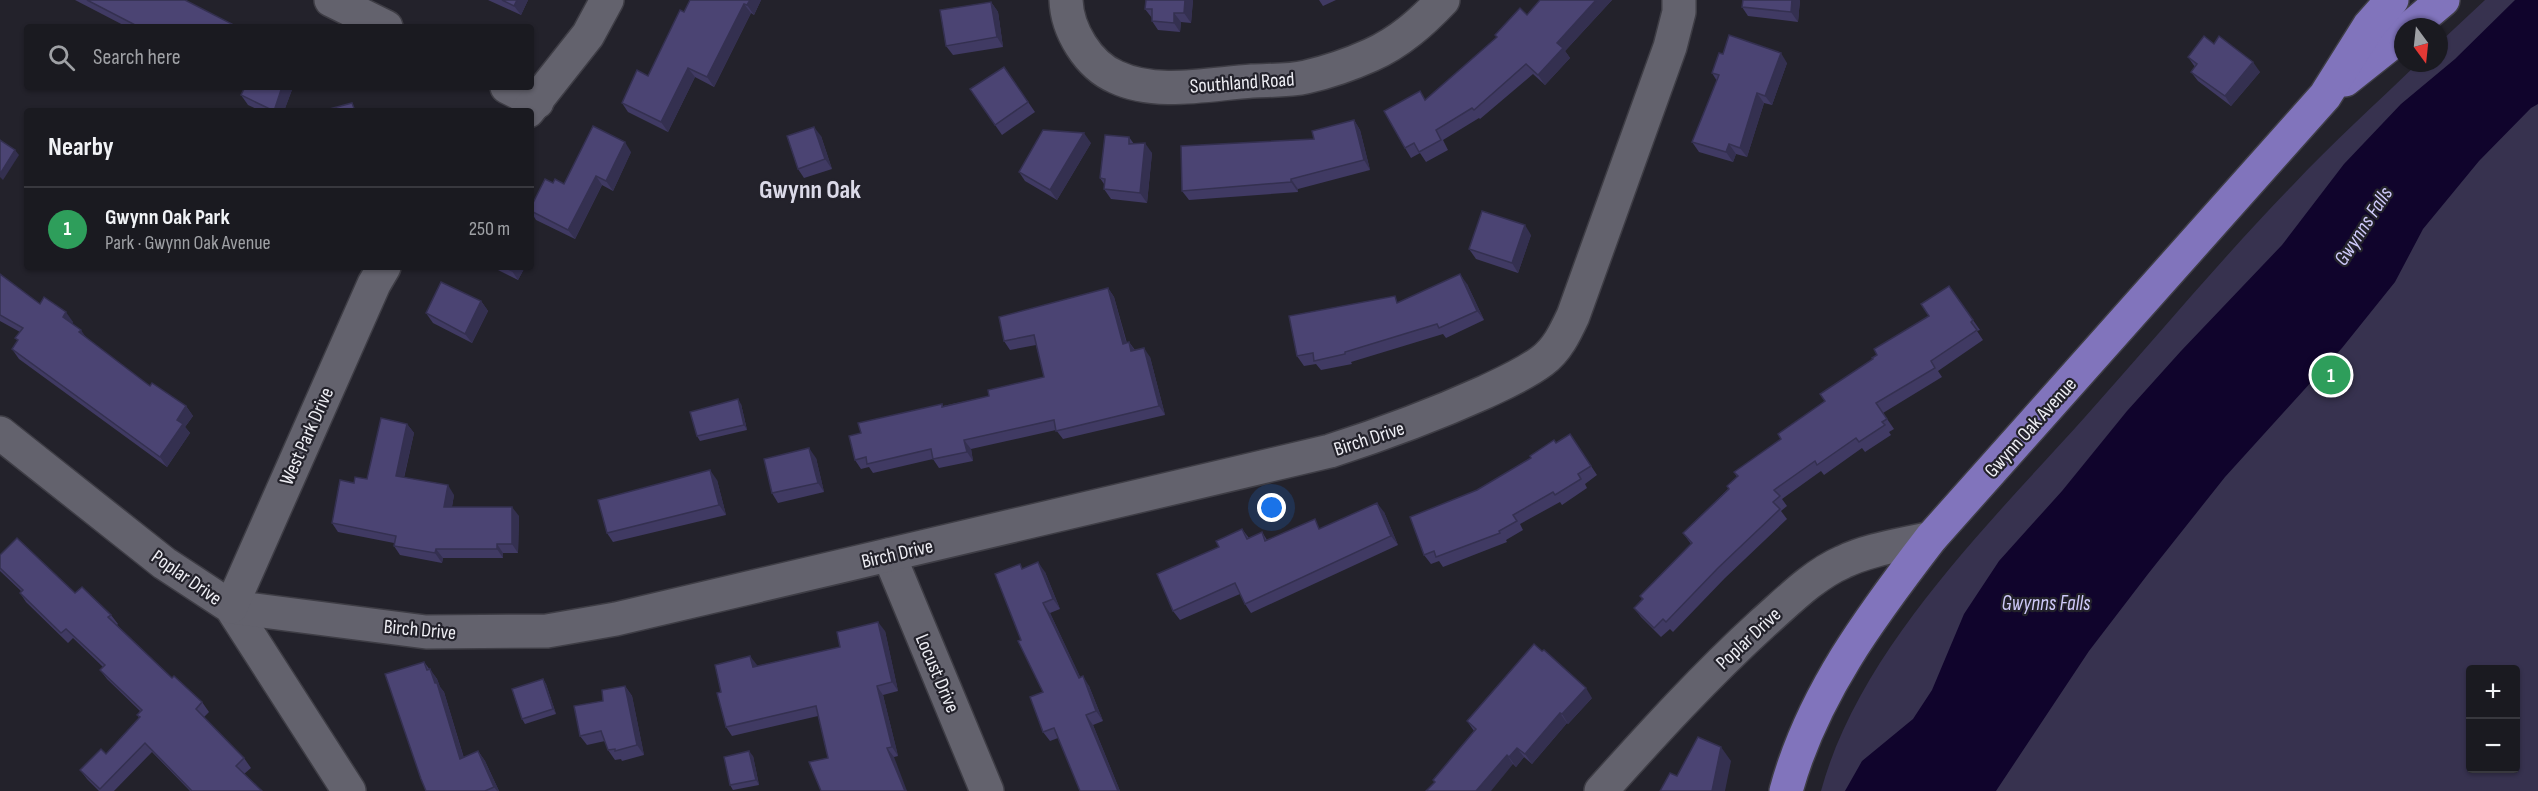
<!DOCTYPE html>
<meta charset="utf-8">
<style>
:root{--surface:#1a1a20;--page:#27272d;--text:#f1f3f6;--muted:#9fa1a5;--line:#38383e;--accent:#b6acf8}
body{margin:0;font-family:"Sofia Sans Condensed",sans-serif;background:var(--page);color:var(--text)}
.controls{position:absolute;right:18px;bottom:18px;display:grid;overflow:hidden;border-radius:6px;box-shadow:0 2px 4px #0004}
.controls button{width:54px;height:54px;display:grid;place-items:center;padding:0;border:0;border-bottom:2px solid var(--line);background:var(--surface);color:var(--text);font:30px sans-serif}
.compass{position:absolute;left:2394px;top:18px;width:54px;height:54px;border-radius:50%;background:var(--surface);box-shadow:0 2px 4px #0004;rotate:165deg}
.you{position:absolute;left:1272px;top:508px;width:21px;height:21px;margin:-15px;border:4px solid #fff;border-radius:50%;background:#1a73e8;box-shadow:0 0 0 9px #1a73e833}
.badge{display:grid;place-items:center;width:39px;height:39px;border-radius:50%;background:var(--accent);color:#fff;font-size:20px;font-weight:700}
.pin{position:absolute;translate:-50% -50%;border:3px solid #fff;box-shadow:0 2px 6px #0006}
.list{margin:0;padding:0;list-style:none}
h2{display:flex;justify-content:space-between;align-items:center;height:78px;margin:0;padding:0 24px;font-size:26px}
h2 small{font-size:20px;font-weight:400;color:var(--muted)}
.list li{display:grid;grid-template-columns:39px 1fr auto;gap:18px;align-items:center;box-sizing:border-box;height:84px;padding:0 24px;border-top:2px solid var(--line)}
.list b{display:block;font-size:22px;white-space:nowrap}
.list p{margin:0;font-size:20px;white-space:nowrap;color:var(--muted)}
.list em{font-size:20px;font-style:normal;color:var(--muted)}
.icon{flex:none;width:33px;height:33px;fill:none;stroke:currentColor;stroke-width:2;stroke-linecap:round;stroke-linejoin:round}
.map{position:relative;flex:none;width:2538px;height:791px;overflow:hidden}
.search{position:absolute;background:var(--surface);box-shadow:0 2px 4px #0004;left:24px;top:24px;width:510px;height:66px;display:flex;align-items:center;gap:15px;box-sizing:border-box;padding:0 21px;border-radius:6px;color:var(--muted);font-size:22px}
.panel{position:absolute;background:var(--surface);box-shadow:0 2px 4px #0004;left:24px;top:108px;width:510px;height:162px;border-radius:6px}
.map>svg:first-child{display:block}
</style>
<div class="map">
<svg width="2538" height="791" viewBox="0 0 2538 791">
<rect width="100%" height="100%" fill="#23222b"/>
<path fill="#37324f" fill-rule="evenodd" d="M2485 0H2538V791H1821C1859 650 1990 523 2085 417 2154 340 2220 260 2292 186 2332 143 2376 104 2418 63H2439V43ZM2470 670H2516V768H2470Z"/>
<polygon fill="#10042c" points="2515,0 2538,0 2538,104 2531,108 2479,161 2423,229 2395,282 2342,348 2225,477 2148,574 2089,651 1996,791 1845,791 1862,761 1913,719 1932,690 1964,614 1999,561 2062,491 2127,411 2181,351 2282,245 2344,164 2401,104 2455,59"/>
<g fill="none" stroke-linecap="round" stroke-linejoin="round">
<defs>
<g id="minor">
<polyline points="331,0 386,27"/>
<path d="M1066 0C1067 30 1088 65 1116 77 1156 96 1209 84 1252 81 1269 80 1289 81 1306 77 1328 72 1351 64 1371 55 1400 42 1422 22 1443 0"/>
<polyline points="507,87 537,102"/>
<polyline points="528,111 588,35 607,0"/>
<polyline points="0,433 164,563 231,607 349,791"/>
<polyline points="889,555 987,791"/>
<path d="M231 607 426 632 547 631 616 619 1330 451C1383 434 1434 415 1485 392 1504 383 1525 374 1542 361 1557 350 1565 333 1573 316L1670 47 1679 12V0"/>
<polyline points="231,607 374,284 384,267"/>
<path d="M1601 791C1653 733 1705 676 1763 623 1787 602 1813 575 1843 562 1870 549 1902 545 1931 538"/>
</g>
<g id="major">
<polyline points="2411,27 2443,0"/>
<polyline points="2345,80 2403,34"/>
<path d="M1786 791C1812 695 1871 616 1931 538L2325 96 2369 26 2392 0"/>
</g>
</defs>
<use href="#minor" stroke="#3e3d45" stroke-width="36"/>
<use href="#major" stroke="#3e3d45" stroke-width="36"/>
<use href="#minor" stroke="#63626d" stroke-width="33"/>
<use href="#major" stroke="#8174bc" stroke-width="33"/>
</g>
<g fill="#403a63">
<polygon points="75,0 185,0 234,27 127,27"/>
<polygon points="488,0 528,0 521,15"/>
<polygon points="690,0 761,0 754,15 751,13 714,87 695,77 668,132 628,112 622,103 648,76 684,12"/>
<polygon points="1146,0 1193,0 1191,23 1181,22 1180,32 1158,30 1152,21 1152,18 1145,9"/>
<polygon points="1319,0 1336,0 1323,6"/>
<polygon points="1540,0 1612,0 1565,51 1570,58 1545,85 1533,74 1480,119 1479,118 1443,140 1448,150 1426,162 1420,153 1411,158 1405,148 1426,100 1497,38 1495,35 1527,15"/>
<polygon points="1800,0 1798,22 1748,16 1742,7"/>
<polygon points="991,2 998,12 1003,47 953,55 946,46"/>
<polygon points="2214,44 2260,72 2231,106 2198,81 2191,72 2195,67 2188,57"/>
<polygon points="1723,54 1787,63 1772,105 1764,103 1747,157 1736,154 1733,162 1699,152 1692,142 1717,81 1712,73"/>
<polygon points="1004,67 1035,112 1002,135 970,89"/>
<polygon points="293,87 284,111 261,111 248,105 241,95"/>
<polygon points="1354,120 1360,130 1370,170 1298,189 1298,192 1189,200 1182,191 1314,139"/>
<polygon points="821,136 832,169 804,178 798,169"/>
<polygon points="1129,137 1134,144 1152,153 1147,203 1111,199 1104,189 1104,184 1100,178"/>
<polygon points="1091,143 1057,200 1025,181 1019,172"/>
<polygon points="631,152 613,191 602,185 575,239 536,220 531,212 531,207 553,183 564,184"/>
<polygon points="1531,235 1518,273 1476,259 1469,249"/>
<polygon points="492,267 525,267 518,280"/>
<polygon points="0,274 40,304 73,322 72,323 87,338 150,386 186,406 193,416 185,427 190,433 167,467 19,359 12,349 18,341 15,338 20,332 0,321"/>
<polygon points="1467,284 1484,320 1446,338 1443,334 1351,362 1352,364 1321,370 1316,364 1304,366 1297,356 1399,302"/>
<polygon points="1949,286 1980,330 1977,331 1983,340 1938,371 1942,377 1883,413 1894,429 1889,432 1891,435 1865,452 1862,448 1824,475 1821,471 1782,499 1787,506 1781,511 1787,519 1725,578 1673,632 1670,629 1661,637 1641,617 1634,608 1642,599 1640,596 1691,544 1683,533 1728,489 1737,477 1734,472 1781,439 1877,355 1929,316"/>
<polygon points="1108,288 1114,297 1127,343 1129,342 1135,350 1150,357 1165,415 1063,439 1056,430 971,449 973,461 939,468 933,459 873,473 869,467 861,469 855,460 861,433 942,404 943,406 989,396 1044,377 1036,345 1010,350 1004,341"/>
<polygon points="481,301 488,311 472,343 433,323 426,313"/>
<polygon points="741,404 747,430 700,441 697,436"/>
<polygon points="407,424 414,433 404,478 454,495 452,507 519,516 518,553 503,553 503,558 443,558 442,563 400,555 394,546 394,543 338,532 332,523 354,483 367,479"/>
<polygon points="1570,434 1597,475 1585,484 1587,488 1562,505 1560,502 1520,524 1523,530 1506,540 1507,542 1443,567 1439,561 1431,564 1424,555 1477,490"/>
<polygon points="816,458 824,492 778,503 772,493"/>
<polygon points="717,480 726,515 613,542 607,533"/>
<polygon points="1384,512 1398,545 1251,613 1245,604 1240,594 1180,620 1173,611 1219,547 1242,529 1249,538 1262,532 1267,540 1321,528"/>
<polygon points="0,555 75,593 111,615 118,624 117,625 172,678 202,702 209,712 204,717 244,758 251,768 244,774 262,791 190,791 152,752 114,791 99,791 87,779 80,770 106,754 139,718 137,715 140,711 107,679 100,670 103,667 73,638 68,643 26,602 20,593 21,591 0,571"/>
<polygon points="1023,568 1045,572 1060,609 1050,613 1080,677 1089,686 1103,721 1093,725 1120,791 1080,791 1058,738 1050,741 1043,732 1043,692 1021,640"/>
<polygon points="885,631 898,691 883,695 898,756 894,757 828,758 818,716 732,736 726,727 721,692 757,666 840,647"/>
<polygon points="424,662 437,679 440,687 444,692 464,758 478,751 485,761 499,791 426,791"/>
<polygon points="543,679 546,684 556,714 525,724 522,719"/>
<polygon points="625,686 632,696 644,755 622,761 621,759 615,760 608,750 605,741 587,745 580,736 603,701"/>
<polygon points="1592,698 1568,724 1567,723 1532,764 1524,757 1516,767 1513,764 1434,782 1433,780 1474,731 1467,721"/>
<polygon points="753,756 759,785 733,790 730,785"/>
</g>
<g fill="#343050">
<polygon points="517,0 528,0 521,15 514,6"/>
<polygon points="750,0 761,0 754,15 747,5"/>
<polygon points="1185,0 1193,0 1191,23 1184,13"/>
<polygon points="1596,0 1612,0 1565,51 1570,58 1545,85 1538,75 1557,43"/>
<polygon points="1792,0 1800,0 1798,22 1791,12"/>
<polygon points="991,2 998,12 1003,47 997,37"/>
<polygon points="744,4 751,13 714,87 707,77"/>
<polygon points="1174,13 1181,22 1180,32 1174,23"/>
<polygon points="1781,53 1787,63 1772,105 1765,96"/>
<polygon points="2253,62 2260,72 2231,106 2225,96"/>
<polygon points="688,68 695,77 668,132 661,122"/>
<polygon points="282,87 293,87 284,111 274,111"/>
<polygon points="1757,93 1764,103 1747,157 1740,148"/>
<polygon points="1354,120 1360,130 1370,170 1364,160"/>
<polygon points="814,127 821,136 832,169 825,159"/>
<polygon points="1084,133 1091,143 1057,200 1050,190"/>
<polygon points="625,142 631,152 613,191 606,181"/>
<polygon points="1145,143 1152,153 1147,203 1140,193"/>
<polygon points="1729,144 1736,154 1733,162 1726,152"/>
<polygon points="15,150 19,155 3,180 0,177 0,174"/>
<polygon points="596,176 602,185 575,239 568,230"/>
<polygon points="1291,179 1298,189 1298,192 1291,182"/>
<polygon points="1525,225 1531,235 1518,273 1512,263"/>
<polygon points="513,267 525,267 518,280 512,271"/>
<polygon points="1460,274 1467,284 1484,320 1477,311"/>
<polygon points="1108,288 1114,297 1129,353 1123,344"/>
<polygon points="481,301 488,311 472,343 465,334"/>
<polygon points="66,312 73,322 70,326 63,317"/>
<polygon points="81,330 87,339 79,332"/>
<polygon points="1129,342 1135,351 1131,351"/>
<polygon points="1144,348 1150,357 1165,415 1159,406"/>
<polygon points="738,399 741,404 747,430 744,425"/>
<polygon points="186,406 193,416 185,427 190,433 167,467 160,457 177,420"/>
<polygon points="407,424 414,433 402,485 396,476"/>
<polygon points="964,440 971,449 973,461 967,452"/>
<polygon points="809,448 816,458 824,492 818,483"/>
<polygon points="710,470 717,480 726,515 719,505"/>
<polygon points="448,485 454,495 450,516 444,507"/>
<polygon points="1377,503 1384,512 1398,545 1391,536"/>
<polygon points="512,507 519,516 518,553 512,544"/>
<polygon points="497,544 503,553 503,558 497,549"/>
<polygon points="436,549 443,558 442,563 435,553"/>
<polygon points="1038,562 1045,572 1060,609 1053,599"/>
<polygon points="1043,603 1050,613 1085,687 1079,678"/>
<polygon points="878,622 885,631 898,691 892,682"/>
<polygon points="750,656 757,665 759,676 753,667"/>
<polygon points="430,669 437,679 440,687 444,692 467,769 460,759"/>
<polygon points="1083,676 1089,686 1103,721 1096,711"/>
<polygon points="543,679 546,684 556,714 553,709"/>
<polygon points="625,686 632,696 644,755 637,745"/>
<polygon points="877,686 883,695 898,756 892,747"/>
<polygon points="1586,688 1592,698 1568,724 1562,714"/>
<polygon points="1560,713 1567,723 1532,764 1525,754"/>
<polygon points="1086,715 1093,725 1120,791 1118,791"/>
<polygon points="1721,747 1731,761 1725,791 1712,791"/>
<polygon points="887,748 894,757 907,791 905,791"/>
<polygon points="1517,748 1524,757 1516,767 1509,757"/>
<polygon points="478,751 485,761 499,791 497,791 494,787"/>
<polygon points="749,751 753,756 759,785 756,780"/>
<polygon points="1507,755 1513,764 1491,791 1476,791"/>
</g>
<g fill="#4b4473" stroke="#343050" stroke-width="1.5">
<polygon points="87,0 185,0 232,24 231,27 139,27"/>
<polygon points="502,0 517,0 514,6"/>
<polygon points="690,0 750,0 747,5 744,4 707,77 688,68 661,122 622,103 637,70 648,76 680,10 684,12"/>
<polygon points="1146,0 1185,0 1184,13 1174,13 1174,23 1152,21 1152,9 1145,9"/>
<polygon points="1540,0 1596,0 1557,43 1563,48 1538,75 1526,64 1474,110 1472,108 1436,130 1441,140 1419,152 1414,143 1405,148 1384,111 1420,91 1425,100 1497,37 1495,35 1520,8 1527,15"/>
<polygon points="1743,0 1792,0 1791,12 1742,7"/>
<polygon points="991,2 997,37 946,46 940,10"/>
<polygon points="1729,35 1781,53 1765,96 1757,93 1740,148 1729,144 1726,152 1692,142 1719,75 1712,73 1719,53 1723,54"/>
<polygon points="2204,36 2214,44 2219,36 2253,62 2225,96 2191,72 2197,64 2188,57"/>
<polygon points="1004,67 1028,102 995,125 970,89"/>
<polygon points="245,87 282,87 274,111 241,95"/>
<polygon points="352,103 355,111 322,111"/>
<polygon points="1354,120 1364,160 1291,179 1291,182 1182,191 1181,146 1314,139 1312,131"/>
<polygon points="593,126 625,142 606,181 596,176 568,230 531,211 531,207 545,179 553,183 555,179 564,184"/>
<polygon points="814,127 825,159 798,169 787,136"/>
<polygon points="1043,130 1084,133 1050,190 1019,172"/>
<polygon points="1105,135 1129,137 1129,144 1145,143 1140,193 1104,189 1105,179 1100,178"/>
<polygon points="0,140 15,150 0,174"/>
<polygon points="1482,211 1525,225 1512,263 1469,249"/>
<polygon points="504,267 513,267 512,271"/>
<polygon points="0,274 40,304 44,297 66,312 63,317 81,330 79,332 150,386 152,383 186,406 177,420 183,424 160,457 12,349 18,340 15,338 23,328 0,315"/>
<polygon points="1460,274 1477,311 1439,328 1437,324 1345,352 1345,354 1314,361 1313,353 1297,356 1289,316 1395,296 1397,303"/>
<polygon points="441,282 481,301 465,334 426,313"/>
<polygon points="1949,286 1973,320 1971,322 1977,330 1931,361 1935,368 1876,403 1887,419 1882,422 1885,425 1859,442 1856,438 1817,465 1815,461 1774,490 1780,496 1773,502 1780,509 1718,568 1666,622 1663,619 1654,628 1634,608 1643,599 1640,596 1692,543 1683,533 1729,489 1727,486 1738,476 1734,472 1781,439 1778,434 1825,401 1820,394 1873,359 1872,358 1877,355 1874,349 1929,316 1921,304"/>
<polygon points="1108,288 1123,344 1129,342 1131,351 1144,348 1159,406 1056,431 1054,420 964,440 967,452 933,459 931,449 867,464 866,457 855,460 849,436 861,433 858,423 942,404 942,407 989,396 988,390 1044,377 1034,335 1004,341 999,317"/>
<polygon points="738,399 744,425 697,436 690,412"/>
<polygon points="381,418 407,424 396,476 448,485 444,507 512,507 512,544 497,544 497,549 436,549 435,553 394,546 396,536 332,523 340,480 354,483 355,477 367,479"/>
<polygon points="1570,434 1591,466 1578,474 1581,479 1555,495 1553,492 1513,515 1517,521 1499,531 1500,533 1436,557 1434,551 1424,555 1410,517 1477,490 1531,458 1530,456 1554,440 1556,443"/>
<polygon points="809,448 818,483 772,493 764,459"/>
<polygon points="710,470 719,505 607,533 598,500"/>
<polygon points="1377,503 1391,536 1245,604 1235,583 1173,611 1157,574 1219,547 1216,541 1242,529 1247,539 1262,532 1265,541 1315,519 1319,529"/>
<polygon points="17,538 75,593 82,587 111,615 108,617 172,678 174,676 202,702 196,709 244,758 236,766 262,791 192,791 145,743 100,789 80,770 101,749 106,754 140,717 137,715 142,710 100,670 105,665 66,629 61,633 20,593 23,590 0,568 0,555"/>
<polygon points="1038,562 1053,599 1043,603 1079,678 1083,676 1096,711 1086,715 1118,791 1080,791 1054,728 1043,732 1030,697 1043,692 1018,641 1021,640 995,574 1020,564 1022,569"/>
<polygon points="878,622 892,682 877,686 892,747 887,748 905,791 821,791 809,762 828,758 816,706 726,727 717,693 721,692 715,665 750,656 753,667 840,647 837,632"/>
<polygon points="1534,644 1542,651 1544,650 1586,688 1562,714 1560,713 1525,754 1517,748 1509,757 1507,755 1476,791 1426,791 1435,782 1433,780 1476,729 1467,721"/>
<polygon points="424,662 427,670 430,669 435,683 437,683 460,759 478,751 494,787 485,791 426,791 421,779 385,674"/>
<polygon points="543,679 553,709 522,719 512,689"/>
<polygon points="625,686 637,745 615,751 615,749 608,750 601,731 580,736 574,706 603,701 602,690"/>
<polygon points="1698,737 1721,747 1712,791 1660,791 1670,773 1677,776"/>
<polygon points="749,751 756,780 730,785 724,757"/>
</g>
<g text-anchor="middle" stroke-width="4.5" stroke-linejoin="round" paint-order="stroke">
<g font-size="20" fill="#eeeef4" stroke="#23222b">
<text transform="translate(1242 82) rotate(-4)" y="7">Southland Road</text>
<text transform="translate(2030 427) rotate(-48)" y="7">Gwynn Oak Avenue</text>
<text transform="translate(306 436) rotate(-66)" y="7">West Park Drive</text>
<text transform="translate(1369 438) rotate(-18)" y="7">Birch Drive</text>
<text transform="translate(897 553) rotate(-13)" y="7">Birch Drive</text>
<text transform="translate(187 577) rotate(35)" y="7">Poplar Drive</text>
<text transform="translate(420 629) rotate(5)" y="7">Birch Drive</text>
<text transform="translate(1748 638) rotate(-43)" y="7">Poplar Drive</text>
<text transform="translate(938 673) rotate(67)" y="7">Locust Drive</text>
</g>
<g font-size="21" font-style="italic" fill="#cec9f8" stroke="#23222b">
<text transform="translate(2363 226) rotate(-57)" y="7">Gwynns Falls</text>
<text x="2046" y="610">Gwynns Falls</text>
</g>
<g font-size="26" font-weight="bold" fill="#dbdae8" stroke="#23222b">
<text x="810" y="198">Gwynn Oak</text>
</g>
</g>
</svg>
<div class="controls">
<button>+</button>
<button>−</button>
</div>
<svg class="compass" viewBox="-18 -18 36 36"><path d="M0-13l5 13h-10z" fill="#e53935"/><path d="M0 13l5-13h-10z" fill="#9fa1a5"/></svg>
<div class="you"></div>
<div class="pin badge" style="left:2331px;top:375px;background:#2e9e5b">1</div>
<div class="search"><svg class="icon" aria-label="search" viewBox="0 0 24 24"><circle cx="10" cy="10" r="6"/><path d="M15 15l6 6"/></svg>Search here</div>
<section class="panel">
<h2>Nearby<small></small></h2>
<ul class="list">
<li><span class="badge" style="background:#2e9e5b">1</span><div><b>Gwynn Oak Park</b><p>Park · Gwynn Oak Avenue</p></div><em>250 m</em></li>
</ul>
</section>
</div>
